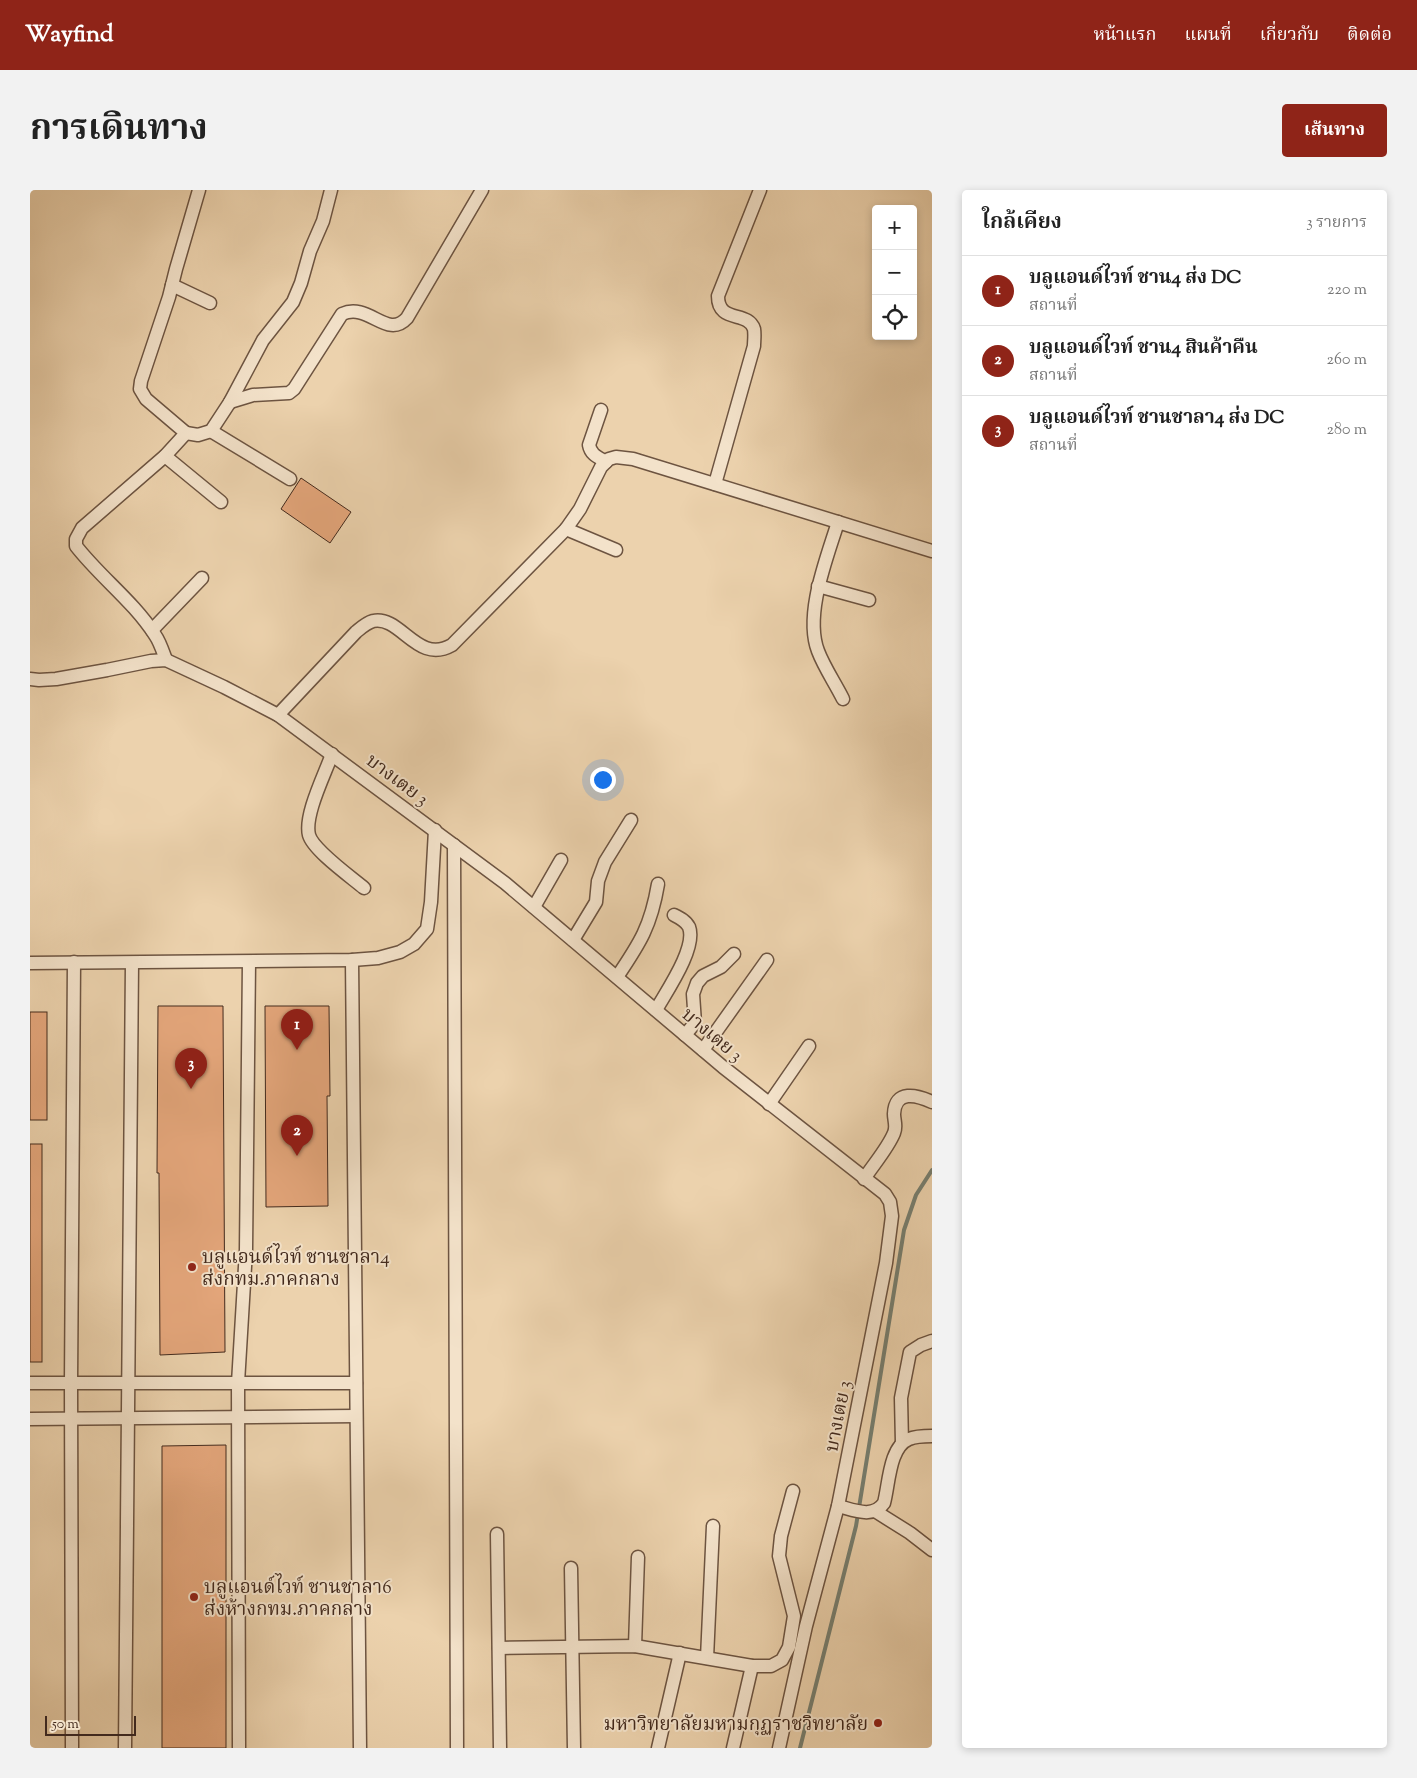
<!DOCTYPE html>
<html lang="th">
<meta charset="utf-8">
<style>
:root{--surface:#fff;--page:#f2f2f2;--text:#222;--muted:#767676;--line:#e0e0e0;--accent:#8f2418}
body{margin:0;font-family:"Sorts Mill Goudy","Noto Serif Thai",serif;background:var(--page);color:var(--text)}
.controls{position:absolute;right:15px;top:15px;display:grid;overflow:hidden;border-radius:5px;box-shadow:0 2px 8px #0003}
.controls button{width:45px;height:45px;display:grid;place-items:center;padding:0;border:0;border-bottom:1px solid var(--line);background:var(--surface);color:var(--text);font:25px sans-serif}
.scale{position:absolute;left:15px;bottom:12px;width:91px;box-sizing:border-box;padding-left:5px;border:2px solid #432a1d;border-top:0;font-size:14px;line-height:18px;white-space:nowrap;color:#432a1d;-webkit-text-stroke:4px #f3e2ca;paint-order:stroke}
.you{position:absolute;left:572px;top:589px;width:18px;height:18px;margin:-12px;border:4px solid #fff;border-radius:50%;background:#1a73e8;box-shadow:0 0 0 8px #1a73e833}
.badge{display:grid;place-items:center;width:32px;height:32px;border-radius:50%;background:var(--accent);color:#fff;font-size:16px;font-weight:700}
.pin{position:absolute;translate:-50% -41px;filter:drop-shadow(0 1px 2px #0008)}
.pin::after{content:'';position:absolute;top:26px;width:18px;height:15px;background:inherit;clip-path:polygon(0 0,100% 0,50% 100%)}
.list{margin:0;padding:0;list-style:none}
h2{display:flex;justify-content:space-between;align-items:center;height:65px;margin:0;padding:0 20px;font-size:21px}
h2 small{font-size:16px;font-weight:400;color:var(--muted)}
.list li{display:grid;grid-template-columns:32px 1fr auto;gap:15px;align-items:center;box-sizing:border-box;height:70px;padding:0 20px;border-top:1px solid var(--line)}
.list b{display:block;font-size:19px;white-space:nowrap}
.list p{margin:0;font-size:16px;white-space:nowrap;color:var(--muted)}
.list em{font-size:16px;font-style:normal;color:var(--muted)}
.icon{flex:none;width:28px;height:28px;fill:none;stroke:currentColor;stroke-width:2;stroke-linecap:round;stroke-linejoin:round}
.map{position:relative;flex:none;width:902px;height:1558px;overflow:hidden;border-radius:5px}
header{display:flex;align-items:center;gap:30px;box-sizing:border-box;height:70px;padding:0 25px;background:var(--accent);color:#fff}
header strong{font-size:24px}
nav{display:flex;gap:28px;margin-inline-start:auto;font-size:18px}
.intro{display:flex;align-items:center;justify-content:space-between;box-sizing:border-box;height:120px;padding:0 30px}
h1{margin:0;font-size:35px}
.button{padding:12px 22px;border-radius:5px;background:var(--accent);color:#fff;font-size:18px;font-weight:700}
main{display:flex;gap:30px;padding:0 30px}
aside{flex:1;background:var(--surface);border-radius:5px;box-shadow:0 2px 8px #0003}
.map>svg:first-child{display:block}
</style>
<header>
<strong>Wayfind</strong>
<nav><a>หน้าแรก</a><a>แผนที่</a><a>เกี่ยวกับ</a><a>ติดต่อ</a></nav>
</header>
<div class="intro"><h1>การเดินทาง</h1><a class="button">เส้นทาง</a></div>
<main>
<div class="map">
<svg width="902" height="1558" viewBox="0 0 902 1558">
<rect width="100%" height="100%" fill="#ecd2ad"/>
<filter id="stains"><feTurbulence type="fractalNoise" baseFrequency=".004" numOctaves="4"/><feColorMatrix values="0 0 0 0 .2 0 0 0 0 .09 0 0 0 0 .02 0 0 0 .5 -.17"/></filter>
<radialGradient id="worn" r=".72"><stop offset=".6" stop-color="#630" stop-opacity="0"/><stop offset="1" stop-color="#630" stop-opacity=".3"/></radialGradient>
<g fill="none" stroke-linecap="round" stroke-linejoin="round">
<polyline stroke="#777f70" stroke-width="4" points="770,1558 826,1336 874,1040 886,1005 902,980"/>
</g>
<g fill="#e4a67b" stroke="#432a1d">
<polygon points="271,288 321,322 300,353 251,319"/>
<polygon points="128,816 193,816 195,1162 130,1165 129,983 127,983"/>
<polygon points="235,816 299,816 300,906 297,906 298,1016 236,1017"/>
<rect x="0" y="822" width="17" height="108"/>
<rect x="0" y="954" width="12" height="218"/>
<polygon points="196,1255 196,1558 132,1558 132,1256"/>
</g>
<g fill="none" stroke-linecap="round" stroke-linejoin="round">
<defs>
<g id="minor">
<polyline points="142,95 180,113"/>
<path d="M200 212 223 205 259 203 264 199 312 124C339 112 357 150 377 128L452 0"/>
<path d="M571 220 559 255C561 265 568 267 576 272"/>
<polyline points="181,241 260,289"/>
<polyline points="156,243 168,245 181,241 200,212 233,150 263,112 271,93 280,61 293,31 301,0"/>
<polyline points="135,266 191,312"/>
<path d="M685 294 724 156C724 151 725 145 724 139 718 120 688 134 688 106L730 0"/>
<path d="M808 332C797 368 774 424 788 461 794 477 805 493 813 509"/>
<polyline points="536,339 586,360"/>
<polyline points="788,396 839,410"/>
<polyline points="122,440 172,388"/>
<path d="M136 470C133 462 130 452 125 445 103 411 70 387 46 356V349L52 338 135 266 156 243 116 209 110 199 111 191 139 107 146 79 169 0"/>
<polyline points="0,489 9,490 26,489 77,480 121,471 136,470 194,497 248,525 475,693 693,877 855,1004 860,1012 862,1026 856,1073 808,1316 776,1436 749,1558"/>
<path d="M248 525 326 442C331 438 336 433 343 431 371 425 387 475 422 455L536 339 550 319 571 277 579 269 586 267 603 269 902 361"/>
<path d="M302 564C295 584 274 625 279 645 283 660 321 687 334 698"/>
<polyline points="424,655 427,1558"/>
<polyline points="504,717 531,670"/>
<polyline points="543,750 566,712 568,691 575,672 601,630"/>
<polyline points="322,770 330,1558"/>
<polyline points="0,773 322,770 348,768 370,762 384,754 397,739 401,712 405,640"/>
<path d="M587 787C610 753 621 736 628 694"/>
<path d="M626 820C636 802 667 758 659 737 656 731 650 728 644 725"/>
<polyline points="655,845 665,833 663,804 667,793 673,786 691,777 704,764"/>
<polyline points="673,860 737,770"/>
<polyline points="739,914 779,856"/>
<path d="M834 989C843 975 858 958 864 943 867 936 864 931 864 924 865 899 887 905 902 912"/>
<polyline points="0,1193 326,1193"/>
<polyline points="0,1229 326,1226"/>
<polyline points="872,1253 871,1208 880,1162 891,1155 902,1151"/>
<path d="M808 1316C824 1320 843 1329 854 1313 859 1295 859 1257 879 1249 886 1246 894 1246 902 1246"/>
<polyline points="845,1321 880,1343 902,1360"/>
<polyline points="467,1344 470,1558"/>
<polyline points="541,1378 544,1558"/>
<polyline points="605,1456 608,1367"/>
<polyline points="469,1458 605,1456 722,1476 741,1476 752,1470 759,1457 764,1426 749,1366 751,1346 763,1301"/>
<polyline points="677,1468 683,1336"/>
<polyline points="42,1558 41,1193 44,772"/>
<polyline points="95,1558 102,773"/>
<polyline points="209,1558 208,1193 216,1060 219,772"/>
<polyline points="628,1558 650,1463"/>
<polyline points="703,1558 722,1476"/>
</g>
</defs>
<use href="#minor" stroke="#6d5441" stroke-width="15"/>
<use href="#minor" stroke="#f3e2ca" stroke-width="12"/>
</g>
<g fill="#8f2418" stroke="#f3e2ca" stroke-width="2">
<circle cx="162" cy="1077" r="5"/>
<circle cx="164" cy="1407" r="5"/>
<circle cx="848" cy="1533" r="5"/>
</g>
<g text-anchor="middle" stroke-width="4" stroke-linejoin="round" paint-order="stroke">
<g font-size="19" fill="#432a1d" stroke="#f3e2ca">
<text transform="translate(368 589) rotate(37)" y="7">บางเตย 3</text>
<text transform="translate(683 844) rotate(40)" y="7">บางเตย 3</text>
<text transform="translate(807 1226) rotate(-79)" y="7">บางเตย 3</text>
</g>
<g font-size="19" fill="#432a1d" stroke="#f3e2ca" text-anchor="start">
<text x="172" y="1073">บลูแอนด์ไวท์ ชานชาลา4<tspan x="172" dy="22">ส่งกทม.ภาคกลาง</tspan></text>
<text x="174" y="1403">บลูแอนด์ไวท์ ชานชาลา6<tspan x="174" dy="22">ส่งห้างกทม.ภาคกลาง</tspan></text>
<text x="838" y="1540" text-anchor="end">มหาวิทยาลัยมหามกุฏราชวิทยาลัย</text>
</g>
</g>
<rect width="100%" height="100%" filter="url(#stains)"/>
<rect width="100%" height="100%" fill="url(#worn)"/>
</svg>
<div class="controls">
<button>+</button>
<button>−</button>
<button><svg class="icon" aria-label="locate" viewBox="0 0 24 24"><circle cx="12" cy="12" r="6"/><path d="M12 2v4M12 18v4M2 12h4M18 12h4"/></svg></button>
</div>
<div class="scale">50 m</div>
<div class="you"></div>
<div class="pin badge" style="left:267px;top:860px">1</div>
<div class="pin badge" style="left:267px;top:966px">2</div>
<div class="pin badge" style="left:161px;top:899px">3</div>
</div>
<aside>
<h2>ใกล้เคียง<small>3 รายการ</small></h2>
<ul class="list">
<li><span class="badge">1</span><div><b>บลูแอนด์ไวท์ ชาน4 ส่ง DC</b><p>สถานที่</p></div><em>220 m</em></li>
<li><span class="badge">2</span><div><b>บลูแอนด์ไวท์ ชาน4 สินค้าคืน</b><p>สถานที่</p></div><em>260 m</em></li>
<li><span class="badge">3</span><div><b>บลูแอนด์ไวท์ ชานชาลา4 ส่ง DC</b><p>สถานที่</p></div><em>280 m</em></li>
</ul>
</aside>
</main>
